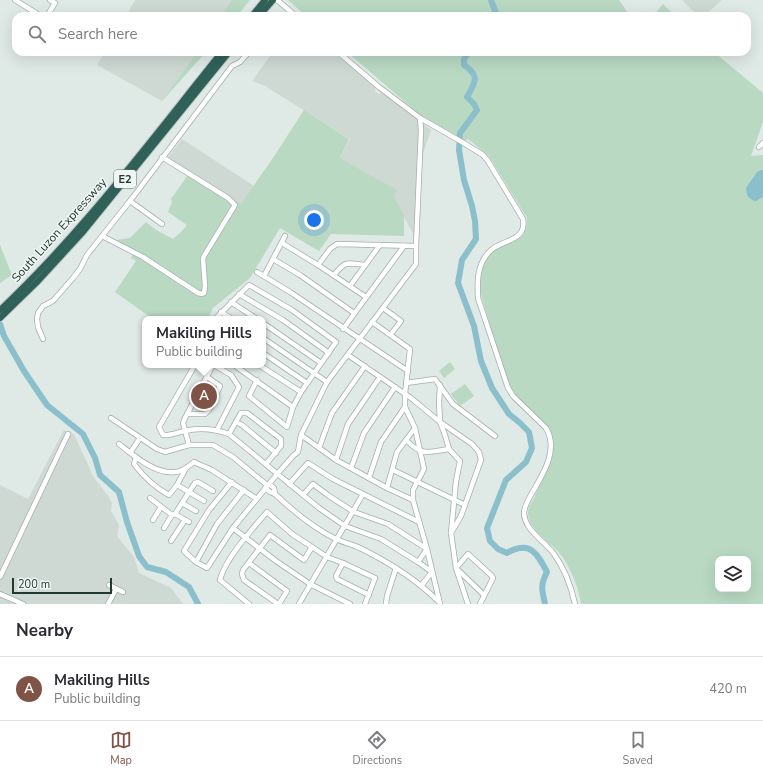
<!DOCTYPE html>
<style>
:root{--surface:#fff;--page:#f7f7f7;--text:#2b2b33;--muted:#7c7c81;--line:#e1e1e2;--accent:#805347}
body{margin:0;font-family:"Nunito Sans",sans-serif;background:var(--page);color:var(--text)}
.controls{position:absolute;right:12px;bottom:12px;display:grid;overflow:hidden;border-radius:8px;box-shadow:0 4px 16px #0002}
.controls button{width:36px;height:36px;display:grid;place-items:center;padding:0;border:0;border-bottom:1px solid var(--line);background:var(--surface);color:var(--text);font:20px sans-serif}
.scale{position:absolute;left:12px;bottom:10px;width:100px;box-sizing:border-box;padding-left:4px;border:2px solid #223832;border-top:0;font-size:11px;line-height:14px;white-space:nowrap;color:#223832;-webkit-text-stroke:3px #eff6f3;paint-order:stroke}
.you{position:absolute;left:314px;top:220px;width:14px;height:14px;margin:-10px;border:3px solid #fff;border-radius:50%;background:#1a73e8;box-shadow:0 0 0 6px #1a73e833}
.badge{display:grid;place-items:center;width:26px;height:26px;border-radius:50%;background:var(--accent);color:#fff;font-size:13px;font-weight:700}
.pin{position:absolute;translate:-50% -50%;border:2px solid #fff;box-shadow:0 1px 4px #0006}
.popup{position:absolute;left:142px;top:316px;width:124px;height:52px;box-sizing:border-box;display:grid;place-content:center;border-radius:8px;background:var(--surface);filter:drop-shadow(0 1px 3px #0005);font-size:13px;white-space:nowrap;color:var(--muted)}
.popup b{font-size:15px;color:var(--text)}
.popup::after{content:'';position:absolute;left:50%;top:100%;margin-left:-8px;border:8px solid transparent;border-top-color:var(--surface)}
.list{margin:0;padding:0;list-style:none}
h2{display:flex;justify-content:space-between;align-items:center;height:52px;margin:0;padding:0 16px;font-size:17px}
h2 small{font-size:13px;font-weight:400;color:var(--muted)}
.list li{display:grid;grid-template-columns:26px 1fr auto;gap:12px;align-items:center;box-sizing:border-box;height:64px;padding:0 16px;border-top:1px solid var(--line)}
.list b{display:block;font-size:15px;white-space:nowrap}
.list p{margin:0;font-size:13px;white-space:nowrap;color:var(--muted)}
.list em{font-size:13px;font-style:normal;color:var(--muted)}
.icon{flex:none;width:22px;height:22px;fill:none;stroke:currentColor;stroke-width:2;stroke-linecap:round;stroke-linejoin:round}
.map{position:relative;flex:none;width:763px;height:604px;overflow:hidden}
.search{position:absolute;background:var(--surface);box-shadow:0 4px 16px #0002;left:12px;right:12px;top:12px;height:44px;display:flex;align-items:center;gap:10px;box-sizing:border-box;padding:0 14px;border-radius:12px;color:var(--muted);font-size:15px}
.sheet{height:116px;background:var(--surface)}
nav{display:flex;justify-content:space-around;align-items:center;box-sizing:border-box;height:56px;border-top:1px solid var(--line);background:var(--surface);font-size:11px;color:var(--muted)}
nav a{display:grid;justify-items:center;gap:2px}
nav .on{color:var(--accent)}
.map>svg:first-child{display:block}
</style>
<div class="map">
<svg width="763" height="604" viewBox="0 0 763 604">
<rect width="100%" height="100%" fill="#dfe9e5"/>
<g fill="#ced9d4">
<polygon points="135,0 231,0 221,16 126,16"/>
<polygon points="682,0 722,0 704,16 691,16 694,12"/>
<polygon points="105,52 197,52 162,101 97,65"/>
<polygon points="273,52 332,52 376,86 375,92 379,94 383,93 431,130 417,172 415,237 393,197 396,190 340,158 350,139 265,86 252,81"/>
<polygon points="182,139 254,186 241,204 167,159"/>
<polygon points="64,430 74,434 93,476 108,496 112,503 111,511 119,525 117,536 134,557 139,573 171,588 183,604 0,604 0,485 28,499"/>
</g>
<g fill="#b9d9c3" fill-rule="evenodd">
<polygon points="231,0 250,0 237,16 221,16"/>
<polygon points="288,0 619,0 628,13 632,16 306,16"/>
<polygon points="663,4 675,16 653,16"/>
<polygon points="197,52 206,52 162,101"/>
<path d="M347 52H714L763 93V122L751 156 763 155V604H581C579 589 572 572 564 559 555 544 527 530 528 512 528 507 532 502 534 498 541 482 557 456 553 438 549 421 526 408 516 395 499 372 495 342 487 315 484 304 479 291 480 280 480 272 487 254 493 250 510 238 527 246 527 218L489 156 468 139 465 141 419 114ZM718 559H748V589H718Z"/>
<polygon points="304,110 349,139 340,158 397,190 394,197 404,215 404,236 331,234 319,251 280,228 250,278 213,308 208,319 153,319 115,292 136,261 131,258 134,252 116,240 130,238 146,222 156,230 173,239 181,232 187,225 168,212 172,202 171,199 190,172 241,204 275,155"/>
<polygon points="0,245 12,275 0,283"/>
<polygon points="450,362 455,369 444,378 439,371"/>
<polygon points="465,384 474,396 460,406 451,394"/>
</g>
<path fill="#8bbfcb" d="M761 170H763V197L756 201C749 200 746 195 746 188L757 172Z"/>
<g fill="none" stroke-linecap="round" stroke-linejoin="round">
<g stroke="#8bbfcb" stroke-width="6">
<polyline points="491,0 497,16"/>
<path d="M469 52 464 59V65C480 76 476 81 467 97L474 104 477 110 460 133 459 150 464 180 472 206 475 221 476 239 462 260 458 283 474 326 481 361 492 388 509 414 520 423 529 432 532 448 526 462 506 480 487 528 490 541 498 549 507 553C530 540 537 553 547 572 540 585 542 590 545 604"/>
<polyline points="0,324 4,336 24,371 47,405 83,434 95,458 100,475 119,492 127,522 139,556 147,567 166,572 189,587 198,604"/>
</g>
<defs>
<g id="minor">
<polyline points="15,0 41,16"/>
<polyline points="277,0 296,16"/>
<polyline points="47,16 55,3 50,0"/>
<path d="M338 52 379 87 420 118 462 142 483 155 488 161 523 219C527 242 502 239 490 251 477 264 477 281 478 298L508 388 513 396 546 428C559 450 543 474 532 493 529 499 524 506 524 513 525 531 544 540 554 554 565 569 571 586 575 604"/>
<polyline points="759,147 763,143"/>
<polyline points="162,224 130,201 232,66 240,62 249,52"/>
<polyline points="102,236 143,257 198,293 202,294 204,293 205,286 203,259 204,256 235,205 228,198 162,157"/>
<polyline points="282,243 318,265 366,297"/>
<polyline points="273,259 300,275 354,313"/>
<polyline points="318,265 330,249 337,244 416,246 421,130 420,118"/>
<polyline points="257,272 290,292 408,371"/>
<path d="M334 275C346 260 347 263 365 265"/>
<polyline points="264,276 285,236"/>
<polyline points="350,286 380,245"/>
<polyline points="239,294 283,320 329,353"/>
<polyline points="231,302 257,319"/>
<polyline points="383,308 401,321 391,334"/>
<polyline points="221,312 232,319"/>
<polyline points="215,319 249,285 292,310 336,342 301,392 293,407 287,427 249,396 257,380"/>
<polyline points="372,322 410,349 405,394 405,407 415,428 424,469 413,490 413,500 427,549 440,604"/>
<polyline points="263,323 321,363"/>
<polyline points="343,329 404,246"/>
<polyline points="263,338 327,382"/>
<polyline points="43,339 38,327 37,319 38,313 43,306 53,301 73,278 80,269 87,255 130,201"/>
<polyline points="263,353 307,383"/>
<polyline points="348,355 411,398 440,422 472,444 479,452 481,460 461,516 451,533"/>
<path d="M195 365 159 427 163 435C171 436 178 432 185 431 201 427 214 429 229 434L319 508 345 526 381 539 418 562 432 572"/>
<polyline points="214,365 231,375 239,387 217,430"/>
<polyline points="234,365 293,407"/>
<polyline points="259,365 301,392"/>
<polyline points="406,383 435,379 453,404 495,436"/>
<polyline points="440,385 439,402 440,422 445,435 449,449 460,461 456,481 451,533 456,568 468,604"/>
<polyline points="187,414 205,414 209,410 220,386 207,377"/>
<polyline points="111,418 157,449 165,452 189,445 213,445 233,457 267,485"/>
<polyline points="236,422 242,425 276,453"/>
<polyline points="229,434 241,413 247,413 281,439 281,446 266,464"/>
<polyline points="301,435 336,460 387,488 413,500"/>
<path d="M406 440C423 457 427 452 449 449"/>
<path d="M119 444C133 455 156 475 175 472 182 472 189 466 194 462L212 470 257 499"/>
<polyline points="189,445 183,423 185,418 213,365"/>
<polyline points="319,448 332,413 365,366"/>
<polyline points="130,453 140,438"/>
<path d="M136 457 134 464C143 476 156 488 169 495L177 485 186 468"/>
<polyline points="336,460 348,424 380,377"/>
<polyline points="351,468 364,433 395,387"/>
<polyline points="393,470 465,505"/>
<polyline points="369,478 381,442 405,407"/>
<polyline points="232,482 209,510 184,551 196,562 207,568 233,528 278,473 294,455 298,452 301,435 327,382 416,264 416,246"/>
<polyline points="269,484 274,488 275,494"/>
<polyline points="289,484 308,463 333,479 419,522"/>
<polyline points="177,485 189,492 195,483 198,482 213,491"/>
<path d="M265 488 270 492 275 494C293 511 313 528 336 539 345 543 354 545 362 549 390 563 416 579 438 601"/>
<polyline points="387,488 397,452 415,428"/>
<polyline points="303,495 313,484 329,496 354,512 388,524 427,549"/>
<polyline points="150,498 172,515 175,514"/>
<polyline points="182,503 196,511"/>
<polyline points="153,520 161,507"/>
<polyline points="189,522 175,514 189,492 204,501"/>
<polyline points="164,528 172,515"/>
<polyline points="233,528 276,561 310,584 350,604"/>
<polyline points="171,541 185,520"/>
<polyline points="196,562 217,524 244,490"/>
<polyline points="418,562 427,549"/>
<polyline points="249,563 287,591 279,604"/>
<polyline points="343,563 336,576 337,579 369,595"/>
<polyline points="456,568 468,554 492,576 493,578 480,604"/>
<polyline points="456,568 484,595"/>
<polyline points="0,577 68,434"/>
<polyline points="109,585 123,592"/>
<polyline points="421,586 432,572"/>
<polyline points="0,594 23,604"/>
<polyline points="108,604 116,589"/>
<path d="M249 604 220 580C225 559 253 528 267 512L292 534 312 547 327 557 343 563 375 578 365 604"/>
<polyline points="278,604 244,580 242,574 243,570 270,535 304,560 312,547"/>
<polyline points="299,604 363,494"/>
<polyline points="386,604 387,596 396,568"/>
</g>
<g id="highway">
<polyline points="252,16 265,0"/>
<polyline points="259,16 273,0"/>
<path d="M0 310C83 232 151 140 222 52"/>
<polyline points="0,318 38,281 82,233 229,52"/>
</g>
</defs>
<use href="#minor" stroke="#a3b0ac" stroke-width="6"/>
<use href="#highway" stroke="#bdc3c2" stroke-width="8"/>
<use href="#minor" stroke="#fff" stroke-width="4.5"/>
<use href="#highway" stroke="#306159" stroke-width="6"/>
</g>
<g text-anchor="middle" stroke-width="3" stroke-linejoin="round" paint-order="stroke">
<rect fill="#eff6f3" stroke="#60716c" stroke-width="1" x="114" y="170" width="22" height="18" rx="3"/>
<g font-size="11" font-weight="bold" fill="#223832">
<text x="125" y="183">E2</text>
</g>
<g font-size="12" fill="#223832" stroke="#eff6f3">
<text transform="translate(59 230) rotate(-48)" y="4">South Luzon Expressway</text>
</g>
</g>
</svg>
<div class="controls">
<button><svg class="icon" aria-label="layers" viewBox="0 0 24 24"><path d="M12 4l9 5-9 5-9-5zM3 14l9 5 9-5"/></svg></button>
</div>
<div class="scale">200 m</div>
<div class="you"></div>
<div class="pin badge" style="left:204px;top:396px">A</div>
<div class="popup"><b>Makiling Hills</b>Public building</div>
<div class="search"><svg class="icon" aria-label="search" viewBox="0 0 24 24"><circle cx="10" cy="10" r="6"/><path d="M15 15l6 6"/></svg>Search here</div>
</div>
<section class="sheet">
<h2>Nearby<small></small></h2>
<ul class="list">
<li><span class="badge">A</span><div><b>Makiling Hills</b><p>Public building</p></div><em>420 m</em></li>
</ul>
</section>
<nav>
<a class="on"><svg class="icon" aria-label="map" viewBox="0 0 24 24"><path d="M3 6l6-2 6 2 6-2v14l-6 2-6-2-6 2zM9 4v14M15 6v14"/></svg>Map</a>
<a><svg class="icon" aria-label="directions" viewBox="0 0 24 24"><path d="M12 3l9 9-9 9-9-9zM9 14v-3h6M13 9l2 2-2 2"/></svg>Directions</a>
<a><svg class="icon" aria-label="saved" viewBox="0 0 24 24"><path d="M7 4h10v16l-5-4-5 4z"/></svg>Saved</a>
</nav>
